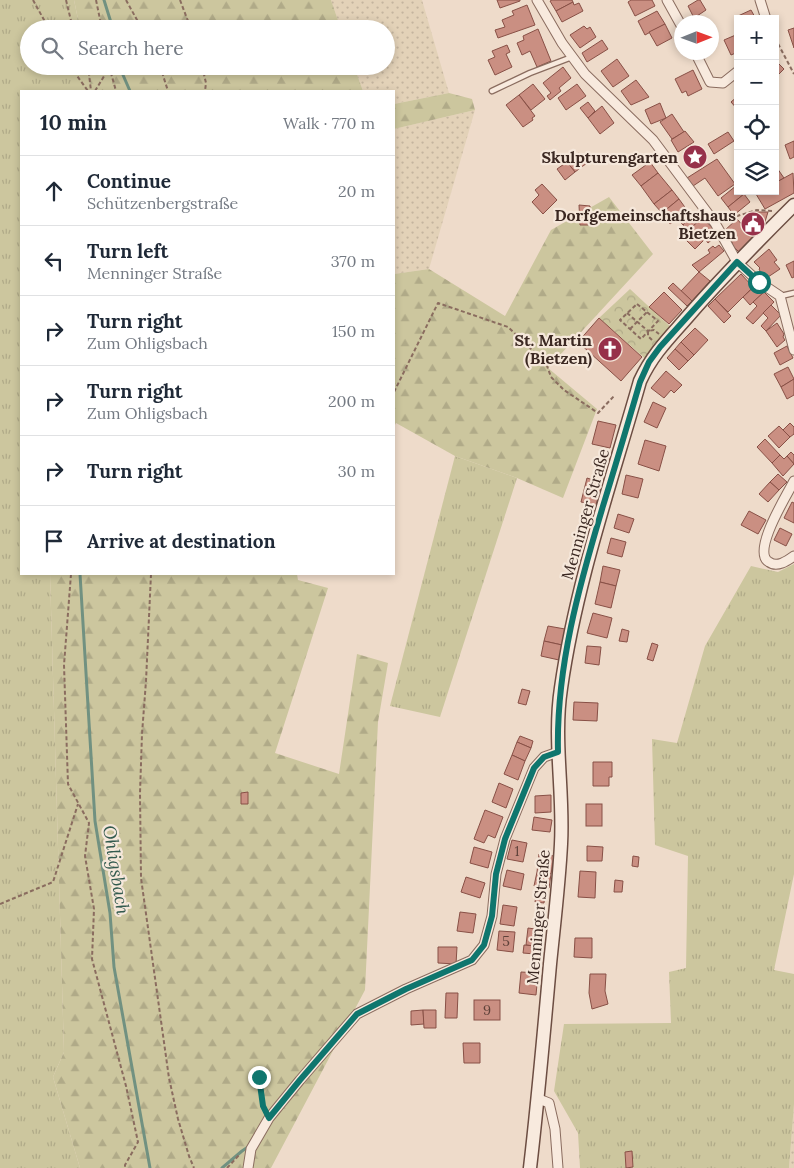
<!DOCTYPE html>
<meta charset="utf-8">
<style>
:root{--surface:#fff;--page:#f2f2f3;--text:#1f2937;--muted:#747a83;--line:#e0e1e3}
body{margin:0;font-family:Lora,serif;background:var(--page);color:var(--text)}
.controls{position:absolute;right:15px;top:15px;display:grid;overflow:hidden;border-radius:0px;box-shadow:0 2px 8px #0003}
.controls button{width:45px;height:45px;display:grid;place-items:center;padding:0;border:0;border-bottom:1px solid var(--line);background:var(--surface);color:var(--text);font:25px sans-serif}
.compass{position:absolute;left:674px;top:15px;width:45px;height:45px;border-radius:50%;background:var(--surface);box-shadow:0 2px 8px #0003;rotate:89deg}
.stop{position:absolute;width:15px;height:15px;margin:-11px;border:4px solid #0f766e;border-radius:50%;background:#fff}
.stop.end{background:#0f766e;border-color:#fff;box-shadow:0 1px 5px #0008}
.list{margin:0;padding:0;list-style:none}
h2{display:flex;justify-content:space-between;align-items:center;height:65px;margin:0;padding:0 20px;font-size:21px}
h2 small{font-size:16px;font-weight:400;color:var(--muted)}
.list li{display:grid;grid-template-columns:32px 1fr auto;gap:15px;align-items:center;box-sizing:border-box;height:70px;padding:0 20px;border-top:1px solid var(--line)}
.list b{display:block;font-size:19px;white-space:nowrap}
.list p{margin:0;font-size:16px;white-space:nowrap;color:var(--muted)}
.list em{font-size:16px;font-style:normal;color:var(--muted)}
.icon{flex:none;width:28px;height:28px;fill:none;stroke:currentColor;stroke-width:2;stroke-linecap:round;stroke-linejoin:round}
.map{position:relative;flex:none;width:794px;height:1168px;overflow:hidden}
.search{position:absolute;background:var(--surface);box-shadow:0 2px 8px #0003;left:20px;top:20px;width:375px;height:55px;display:flex;align-items:center;gap:12px;box-sizing:border-box;padding:0 18px;border-radius:28px;color:var(--muted);font-size:19px}
.panel{position:absolute;background:var(--surface);box-shadow:0 2px 8px #0003;left:20px;top:90px;width:375px;height:485px;border-radius:0px}
.map>svg:first-child{display:block}
</style>
<div class="map">
<svg width="794" height="1168" viewBox="0 0 794 1168">
<defs>
<pattern id="farmland-dots" width="8" height="8" patternUnits="userSpaceOnUse" patternTransform="scale(1.25)"><rect width="8" height="8" fill="#e3d2b8"/><path d="M2 2h.1M6 6h.1" fill="none" stroke="#c4b49e" stroke-width="1.8" stroke-linecap="round"/></pattern>
<pattern id="grass-tufts" width="24" height="20" patternUnits="userSpaceOnUse" patternTransform="scale(1.25)"><rect width="24" height="20" fill="#ccc69e"/><path d="M3 7l-1-3M5 7V3M7 7l1-3M15 17l-1-3M17 17v-4M19 17l1-3" fill="none" stroke="#b0aa88"/></pattern>
<pattern id="forest-firs" width="22" height="20" patternUnits="userSpaceOnUse" patternTransform="scale(1.25)"><rect width="22" height="20" fill="#ccc69e"/><path d="M5 1l3.5 6h-7zM16 11l3.5 6h-7z" fill="#b0aa88"/></pattern>
<pattern id="park-crowns" width="20" height="18" patternUnits="userSpaceOnUse" patternTransform="scale(1.25)"><rect width="20" height="18" fill="#ccc69e"/><path d="M2 6a3 3 0 1 1 6 0M12 15a3 3 0 1 1 6 0" fill="none" stroke="#b0aa88"/></pattern>
</defs>
<rect width="100%" height="100%" fill="#eedbca"/>
<g fill="url(#farmland-dots)">
<polygon points="331,0 422,0 449,93 394,104 394,91 363,91 354,66 386,66 386,29 341,29"/>
<polygon points="475,110 429,269 394,274 394,129"/>
<polygon points="794,1104 794,1168 789,1168"/>
</g>
<g fill="url(#grass-tufts)">
<polygon points="0,0 74,0 80,29 29,29 29,66 86,66 91,91 21,91 21,574 50,574 64,1052 53,1077 80,1168 0,1168"/>
<polygon points="455,456 517,478 440,717 390,706"/>
<polygon points="794,564 794,874 774,970 794,974 794,1104 789,1168 580,1168 578,1133 554,1091 564,1024 671,1023 669,972 686,968 688,856 655,845 652,739 677,743 705,646 751,566 778,572"/>
</g>
<g fill="url(#forest-firs)">
<polygon points="74,0 331,0 341,29 80,29"/>
<polygon points="86,66 354,66 363,91 91,91"/>
<polygon points="449,93 472,99 475,110 394,129 394,104"/>
<polygon points="609,197 653,254 548,368 597,409 563,498 517,478 455,456 396,423 394,427 394,274 429,269 505,316 551,230"/>
<polygon points="50,574 297,574 298,580 328,588 275,753 339,774 357,654 388,663 378,722 365,990 271,1168 80,1168 53,1077 64,1052"/>
</g>
<polygon fill="url(#park-crowns)" points="630,289 675,331 649,362 599,318"/>
<g fill="none" stroke-linecap="round" stroke-linejoin="round">
<g stroke="#719181" stroke-width="3">
<polyline points="104,0 113,29"/>
<polyline points="121,66 123,75 130,91"/>
<polyline points="80,574 95,821 110,913 114,967 150,1168"/>
<polyline points="222,1168 242,1151 251,1145"/>
</g>
</g>
<g fill="#ca8f82" stroke="#885046">
<polygon points="497,0 520,0 520,1 500,8"/>
<polygon points="552,0 572,0 573,2 556,11 550,1"/>
<polygon points="631,0 652,0 655,6 635,16 628,2"/>
<polygon points="698,0 700,0 706,10 694,18 688,6"/>
<polygon points="573,2 574,5 579,3 583,11 562,22 556,11"/>
<polygon points="527,5 535,25 498,38 495,30 505,27 502,20 514,15 512,11"/>
<polygon points="751,10 756,19 740,19 738,16"/>
<polygon points="657,11 665,24 645,35 638,21"/>
<polygon points="665,24 672,38 657,46 649,32"/>
<polygon points="584,26 587,29 590,27 596,37 580,48 570,35"/>
<polygon points="794,28 794,48 788,30"/>
<polygon points="538,29 551,61 537,67 530,51 522,55 517,43 524,40 523,36"/>
<polygon points="738,34 738,52 731,55 724,40"/>
<polygon points="602,40 608,49 587,62 582,53"/>
<polygon points="507,45 510,52 506,54 512,67 495,75 488,60 495,57 492,51"/>
<polygon points="617,59 629,76 613,87 601,71"/>
<polygon points="775,60 784,69 775,78"/>
<polygon points="563,67 571,78 559,88 561,91 550,100 547,96 551,93 543,83"/>
<polygon points="693,70 702,89 688,96 686,91 682,93 675,79"/>
<polygon points="636,80 649,97 631,105 621,91"/>
<polygon points="533,84 545,99 531,110 519,95"/>
<polygon points="577,84 586,96 566,110 558,98"/>
<polygon points="519,95 535,116 532,118 533,120 523,127 506,105"/>
<polygon points="738,96 738,110 731,102"/>
<polygon points="588,102 595,111 588,118 580,108"/>
<polygon points="660,103 666,118 651,124 645,110"/>
<polygon points="602,106 614,123 600,134 588,118"/>
<polygon points="672,114 684,132 672,139 660,122"/>
<polygon points="685,131 694,142 678,152 671,140"/>
<polygon points="728,132 734,141 714,154 708,144"/>
<polygon points="794,141 794,157 790,159 785,145"/>
<polygon points="579,153 587,163 575,172 567,162"/>
<polygon points="717,159 735,184 718,196 705,178 693,186 687,178"/>
<polygon points="567,162 575,172 565,180 557,169"/>
<polygon points="650,162 658,173 641,186 632,175"/>
<polygon points="777,168 784,178 775,183 775,169"/>
<polygon points="658,173 672,190 654,204 641,186"/>
<polygon points="793,173 794,193 765,209 756,194 761,191 775,191 775,183"/>
<polygon points="542,184 557,200 543,214 532,202 539,195 535,190"/>
<polygon points="737,185 738,191 741,191 744,194 728,207 721,198"/>
<polygon points="672,190 679,199 662,213 654,204"/>
<polygon points="744,194 750,202 734,215 728,207"/>
<polygon points="679,199 687,210 670,224 662,213"/>
<polygon points="579,205 590,206 590,225 580,225"/>
<polygon points="687,210 692,216 683,225 677,219"/>
<polygon points="753,212 768,212 764,225 752,236 740,223"/>
<polygon points="692,216 698,222 688,230 683,225"/>
<polygon points="702,218 713,228 710,232 715,237 708,243 705,239 695,249 682,236"/>
<polygon points="737,219 754,238 740,253 732,245 732,242 723,232"/>
<polygon points="719,245 724,251 699,272 692,265 710,253 708,250 713,246 715,248"/>
<polygon points="769,249 777,260 774,262 780,269 768,277 765,273 762,275 759,269 760,268 754,262"/>
<polygon points="794,261 794,277 792,278 786,265"/>
<polygon points="699,272 710,281 692,301 681,291"/>
<polygon points="741,274 753,287 728,312 715,299"/>
<polygon points="673,283 692,301 687,306 668,288"/>
<polygon points="757,284 764,292 750,305 743,297"/>
<polygon points="664,292 682,310 669,324 649,307"/>
<polygon points="764,292 774,302 753,324 746,318 757,306 753,302"/>
<polygon points="715,299 731,316 724,323 708,306"/>
<polygon points="771,305 781,315 766,331 761,326 768,318 763,313"/>
<polygon points="599,318 642,357 621,381 578,342"/>
<polygon points="777,323 784,334 783,337 785,340 777,347 766,331"/>
<polygon points="695,328 708,340 694,355 681,342"/>
<polygon points="681,342 694,355 688,361 675,349"/>
<polygon points="787,346 793,358 780,365 774,353"/>
<polygon points="675,349 688,361 679,370 667,358"/>
<polygon points="788,367 794,379 781,387 774,374"/>
<polygon points="666,371 682,385 674,393 671,390 664,398 651,388"/>
<polygon points="794,379 794,395 787,399 781,387"/>
<polygon points="653,402 666,408 657,428 644,422"/>
<polygon points="598,421 616,425 610,448 592,444"/>
<polygon points="790,423 794,427 794,434 790,437 783,430"/>
<polygon points="779,426 790,437 779,448 768,436"/>
<polygon points="765,439 780,455 772,463 757,447"/>
<polygon points="645,440 666,446 659,471 638,464"/>
<polygon points="791,452 794,455 794,464 787,456"/>
<polygon points="780,455 784,459 787,456 794,464 783,476 772,463"/>
<polygon points="778,474 787,482 779,490 770,482"/>
<polygon points="626,475 643,479 638,498 622,494"/>
<polygon points="587,478 603,483 596,505 581,502"/>
<polygon points="770,482 779,490 768,502 759,494"/>
<polygon points="792,502 794,503 794,523 784,518"/>
<polygon points="749,511 766,520 758,534 741,525"/>
<polygon points="618,514 634,519 629,533 614,528"/>
<polygon points="780,528 792,534 786,546 774,540"/>
<polygon points="611,538 626,542 622,557 607,553"/>
<polygon points="603,566 620,570 616,586 600,582"/>
<polygon points="600,582 616,586 611,608 595,604"/>
<polygon points="593,613 612,618 607,638 587,633"/>
<polygon points="548,626 565,629 562,645 544,641"/>
<polygon points="622,629 629,631 627,642 619,641"/>
<polygon points="544,641 562,645 559,660 541,656"/>
<polygon points="652,643 658,645 653,661 647,659"/>
<polygon points="587,646 601,647 599,665 585,663"/>
<polygon points="522,689 530,691 526,705 518,703"/>
<polygon points="574,702 598,703 597,721 573,720"/>
<polygon points="520,736 533,741 531,748 517,742"/>
<polygon points="517,742 531,748 525,761 512,755"/>
<polygon points="512,755 525,761 518,780 504,774"/>
<polygon points="593,762 612,762 612,777 609,777 609,786 593,786"/>
<polygon points="499,783 513,789 506,808 492,802"/>
<polygon points="248,792 248,804 241,804 241,793"/>
<polygon points="551,795 551,812 535,813 535,796"/>
<rect x="586" y="804" width="16" height="22"/>
<polygon points="485,810 503,817 495,838 488,835 484,843 474,839"/>
<polygon points="534,817 552,820 550,832 532,830"/>
<polygon points="512,840 527,843 523,862 507,859"/>
<polygon points="587,846 603,847 602,861 587,861"/>
<polygon points="474,847 492,852 488,868 470,863"/>
<polygon points="539,854 554,856 551,874 537,872"/>
<polygon points="633,856 639,857 638,867 632,866"/>
<polygon points="507,870 524,874 521,890 503,886"/>
<polygon points="580,871 596,872 595,898 578,897"/>
<polygon points="537,872 551,874 549,888 534,886"/>
<polygon points="466,877 485,883 480,898 461,892"/>
<polygon points="615,880 623,881 622,892 614,892"/>
<polygon points="537,890 545,892 544,903 535,902"/>
<polygon points="503,905 517,907 514,926 500,924"/>
<polygon points="460,912 476,914 473,933 457,931"/>
<polygon points="528,928 542,930 540,947 526,945"/>
<polygon points="499,931 515,932 513,952 497,950"/>
<polygon points="575,938 592,938 592,958 574,957"/>
<polygon points="524,945 536,946 535,954 523,953"/>
<polygon points="438,947 457,947 456,964 438,963"/>
<polygon points="521,972 538,973 536,995 519,993"/>
<polygon points="590,974 606,974 605,991 608,1004 592,1009 589,993"/>
<polygon points="446,993 458,993 457,1018 445,1018"/>
<rect x="474" y="1000" width="26" height="20"/>
<polygon points="423,1010 424,1024 411,1025 411,1011"/>
<polygon points="423,1010 436,1010 436,1028 424,1028"/>
<polygon points="463,1043 480,1043 480,1063 464,1063"/>
<polygon points="632,1151 633,1167 626,1168 625,1152"/>
</g>
<g fill="none" stroke-linecap="round" stroke-linejoin="round">
<defs>
<g id="lane">
<polyline points="492,91 530,73 572,57"/>
<polyline points="781,296 794,293"/>
</g>
<g id="street">
<polyline points="537,0 562,43 585,74 653,140 715,223 737,262 759,282 780,296 794,350"/>
<polyline points="667,0 682,27"/>
<polyline points="760,0 766,19"/>
<polyline points="695,52 710,82 723,83 738,71"/>
<path d="M794 481C787 495 751 552 769 562 777 568 787 561 794 556"/>
<polyline points="539,1099 549,1103 555,1129 558,1168"/>
<polyline points="248,1168 251,1149 269,1118 300,1080 357,1014 406,989 472,960 484,945 492,916 496,874 505,839 534,768 544,757 558,752"/>
</g>
<path id="secondary" d="M530 1168C538 1100 544 1032 550 964 554 924 559 884 561 844 564 792 553 740 561 688 576 583 611 483 640 381 653 353 670 337 690 314 723 276 758 241 794 205"/>
</defs>
<use href="#lane" stroke="#8a6c5f" stroke-width="7"/>
<use href="#street" stroke="#8a6c5f" stroke-width="11"/>
<use href="#secondary" stroke="#6c4d42" stroke-width="15"/>
<g stroke="#8a6c5f" stroke-width="2" stroke-dasharray="4 2.5" stroke-linecap="butt">
<polyline points="33,0 49,29"/>
<polyline points="66,0 73,29"/>
<polyline points="96,0 102,29"/>
<polyline points="126,0 142,29"/>
<polyline points="180,0 191,29"/>
<polyline points="775,38 794,74"/>
<polyline points="70,66 88,91"/>
<polyline points="85,66 89,74 91,91"/>
<polyline points="109,66 116,91"/>
<polyline points="160,66 168,91"/>
<polyline points="202,66 206,83 205,91"/>
<polyline points="95,91 109,68"/>
<polyline points="724,220 757,210 773,211"/>
<polygon points="637,304 658,321 641,339 620,320"/>
<polyline points="627,313 648,331"/>
<polyline points="630,329 647,312"/>
<polyline points="652,340 648,336 648,331 654,330 659,334"/>
<polyline points="394,392 438,303 508,327 546,363 551,377 564,390 598,413 614,396"/>
<polyline points="71,574 64,665 68,784 89,823 85,856 94,909 92,959 126,1086 138,1142 125,1165 125,1168"/>
<polyline points="151,574 146,681 142,734 140,793 141,878 169,1078 178,1119 189,1156 194,1168"/>
<polyline points="0,904 53,882 78,804"/>
<polyline points="259,1077 265,1110"/>
<polyline points="227,1168 240,1154"/>
</g>
<use href="#lane" stroke="#f8eade" stroke-width="4.5"/>
<use href="#street" stroke="#f8eade" stroke-width="9"/>
<use href="#secondary" stroke="#f8eade" stroke-width="12"/>
</g>
<g fill="none" stroke-linecap="round" stroke-linejoin="round">
<path stroke="#0f766e" stroke-width="6" d="M259 1077 263 1106 269 1118 300 1080 357 1014 406 989 472 960 484 945 492 916 496 874 505 839 534 768 544 757 558 752C556 668 579 586 603 506 616 464 628 423 640 382L649 362 660 347 737 262 759 282"/>
</g>
<defs>
<symbol id="sight-disc" viewBox="-11 -11 22 22"><circle r="9.5" fill="#97314a" stroke="#f5e7da"/><path d="M0-6L1.8-2.2L6-1.7L2.9 1.2L3.7 5.4L0 3.3L-3.7 5.4L-2.9 1.2L-6-1.7L-1.8-2.2Z" fill="#fff"/></symbol>
<symbol id="civic-disc" viewBox="-11 -11 22 22"><circle r="9.5" fill="#97314a" stroke="#f5e7da"/><path d="M-.6-6.5H3V-4.5H.6V-3L4-1V1h2V6H-6V1h2V-1L-.6-3ZM-1.2 2.5V6h2.4V2.5Z" fill="#fff"/></symbol>
<symbol id="church-disc" viewBox="-11 -11 22 22"><circle r="9.5" fill="#97314a" stroke="#f5e7da"/><path d="M-1.2-6h2.4v3.5h3.3v2.4h-3.3V6h-2.4V-.1h-3.3v-2.4h3.3Z" fill="#fff"/></symbol>
</defs>
<g fill-rule="evenodd">
<use href="#sight-disc" x="681" y="143" width="28" height="28"/>
<use href="#civic-disc" x="739" y="210" width="28" height="28"/>
<use href="#church-disc" x="596" y="335" width="28" height="28"/>
</g>
<g text-anchor="middle" stroke-width="4.5" stroke-linejoin="round" paint-order="stroke">
<g font-size="14" fill="#5f423a">
<text x="517" y="856">1</text>
<text x="506" y="946">5</text>
<text x="487" y="1015">9</text>
</g>
<g font-size="16" font-weight="bold" fill="#3b2822" stroke="#f5e7da" text-anchor="end">
<text x="678" y="163">Skulpturengarten</text>
<text x="736" y="221">Dorfgemeinschaftshaus<tspan x="736" dy="18">Bietzen</tspan></text>
<text x="592" y="346">St. Martin<tspan x="592" dy="18">(Bietzen)</tspan></text>
</g>
<g font-size="16" fill="#3b2822" stroke="#f5e7da">
<text transform="translate(585 514) rotate(-74)" y="6">Menninger Straße</text>
<text transform="translate(538 917) rotate(-85)" y="6">Menninger Straße</text>
</g>
<g font-size="18" font-style="italic" fill="#325a4e" stroke="#f5e7da">
<text transform="translate(116 870) rotate(81)" y="6">Ohligsbach</text>
</g>
</g>
</svg>
<div class="controls">
<button>+</button>
<button>−</button>
<button><svg class="icon" aria-label="locate" viewBox="0 0 24 24"><circle cx="12" cy="12" r="6"/><path d="M12 2v4M12 18v4M2 12h4M18 12h4"/></svg></button>
<button><svg class="icon" aria-label="layers" viewBox="0 0 24 24"><path d="M12 4l9 5-9 5-9-5zM3 14l9 5 9-5"/></svg></button>
</div>
<svg class="compass" viewBox="-18 -18 36 36"><path d="M0-13l5 13h-10z" fill="#e53935"/><path d="M0 13l5-13h-10z" fill="#747a83"/></svg>
<div class="stop" style="left:759px;top:282px"></div>
<div class="stop end" style="left:259px;top:1077px"></div>
<div class="search"><svg class="icon" aria-label="search" viewBox="0 0 24 24"><circle cx="10" cy="10" r="6"/><path d="M15 15l6 6"/></svg>Search here</div>
<section class="panel">
<h2>10 min<small>Walk · 770 m</small></h2>
<ul class="list">
<li><svg class="icon" aria-label="ahead" viewBox="0 0 24 24"><path d="M12 20V5M6 11l6-6 6 6"/></svg><div><b>Continue</b><p>Schützenbergstraße</p></div><em>20 m</em></li>
<li><svg class="icon" aria-label="left" viewBox="0 0 24 24"><path d="M17 20v-9H6M10 6l-5 5 5 5"/></svg><div><b>Turn left</b><p>Menninger Straße</p></div><em>370 m</em></li>
<li><svg class="icon" aria-label="right" viewBox="0 0 24 24"><path d="M7 20v-9h11M14 6l5 5-5 5"/></svg><div><b>Turn right</b><p>Zum Ohligsbach</p></div><em>150 m</em></li>
<li><svg class="icon" aria-label="right" viewBox="0 0 24 24"><path d="M7 20v-9h11M14 6l5 5-5 5"/></svg><div><b>Turn right</b><p>Zum Ohligsbach</p></div><em>200 m</em></li>
<li><svg class="icon" aria-label="right" viewBox="0 0 24 24"><path d="M7 20v-9h11M14 6l5 5-5 5"/></svg><div><b>Turn right</b></div><em>30 m</em></li>
<li><svg class="icon" aria-label="arrive" viewBox="0 0 24 24"><path d="M6 21V4h12l-3 4 3 4H6"/></svg><div><b>Arrive at destination</b></div></li>
</ul>
</section>
</div>
